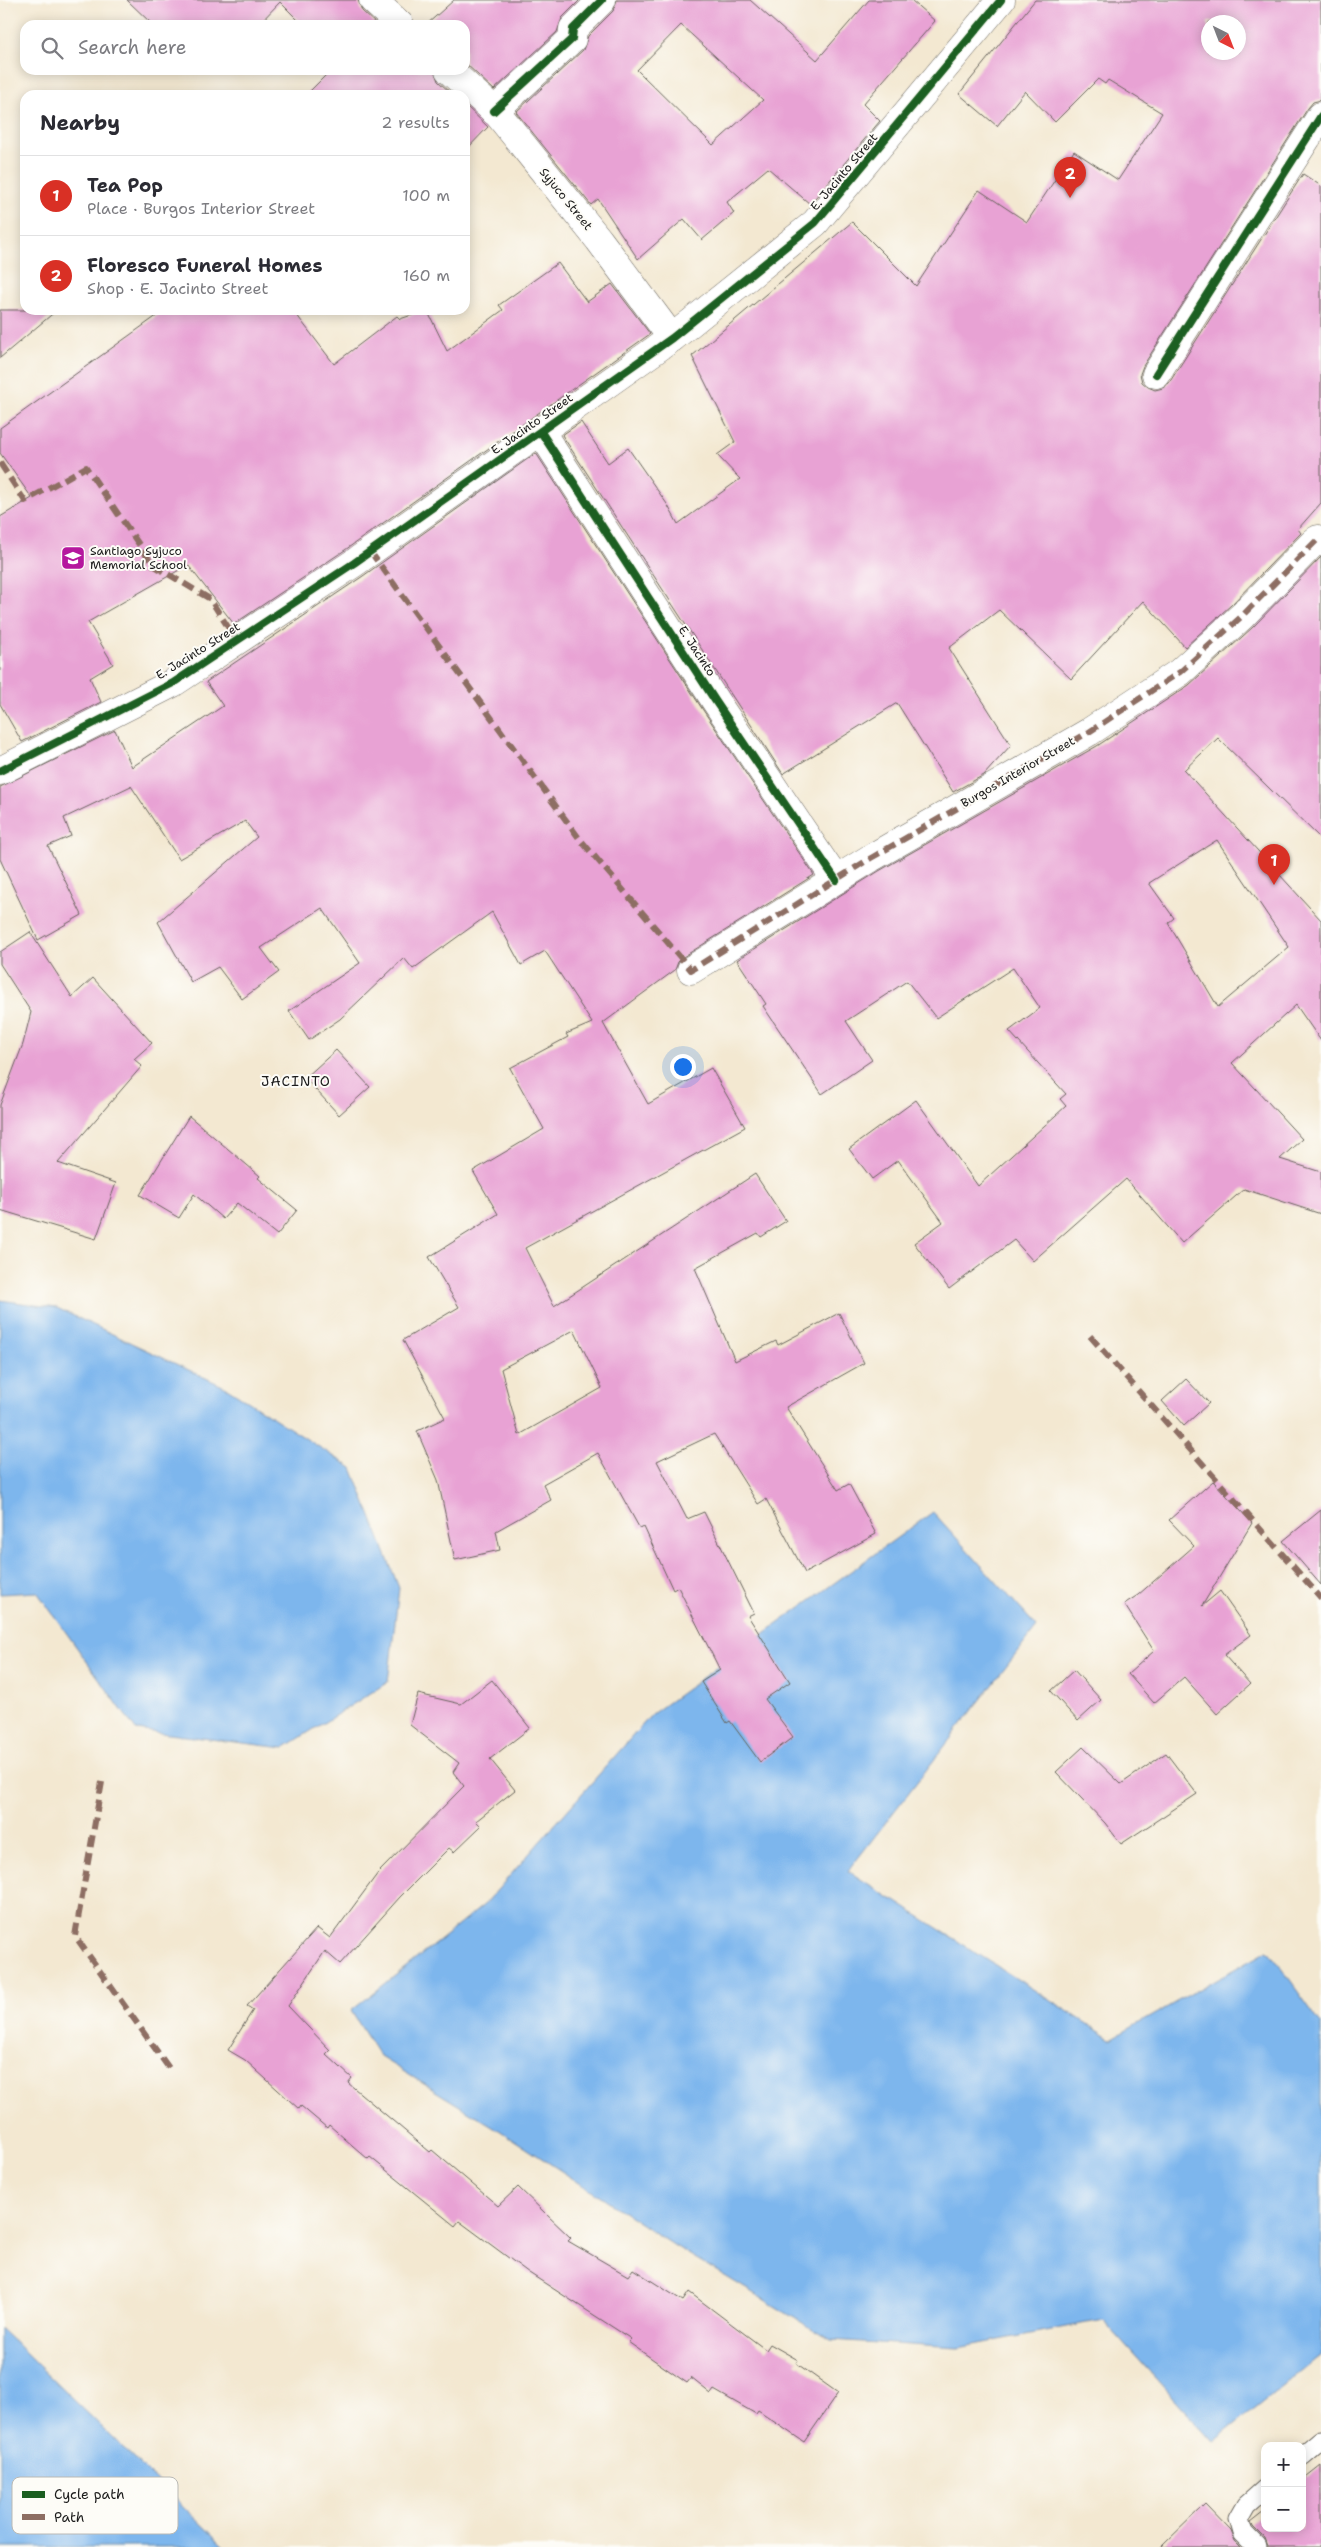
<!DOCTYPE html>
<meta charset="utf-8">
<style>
:root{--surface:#fff;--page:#f7f7f7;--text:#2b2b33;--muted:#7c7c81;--line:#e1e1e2;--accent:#d93025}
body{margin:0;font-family:"Shantell Sans",sans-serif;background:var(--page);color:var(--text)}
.controls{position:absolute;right:15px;bottom:15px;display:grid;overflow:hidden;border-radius:10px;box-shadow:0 2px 12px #0003}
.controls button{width:45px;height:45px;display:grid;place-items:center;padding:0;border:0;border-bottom:1px solid var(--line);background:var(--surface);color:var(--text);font:25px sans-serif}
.compass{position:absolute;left:1201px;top:15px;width:45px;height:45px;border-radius:50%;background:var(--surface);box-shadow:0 2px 12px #0003;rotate:138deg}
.you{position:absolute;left:682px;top:1066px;width:18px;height:18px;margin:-12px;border:4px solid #fff;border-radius:50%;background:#1a73e8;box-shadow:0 0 0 8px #1a73e833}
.badge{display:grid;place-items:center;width:32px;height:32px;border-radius:50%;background:var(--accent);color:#fff;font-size:16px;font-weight:700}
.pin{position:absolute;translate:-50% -41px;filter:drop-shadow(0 1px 2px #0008)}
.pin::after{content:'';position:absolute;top:26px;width:18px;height:15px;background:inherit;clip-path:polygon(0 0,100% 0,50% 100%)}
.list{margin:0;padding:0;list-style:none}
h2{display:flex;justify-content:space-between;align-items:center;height:65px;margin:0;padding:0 20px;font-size:21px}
h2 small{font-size:16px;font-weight:400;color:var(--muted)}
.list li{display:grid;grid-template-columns:32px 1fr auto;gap:15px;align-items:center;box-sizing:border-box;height:80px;padding:0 20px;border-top:1px solid var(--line)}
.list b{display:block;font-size:19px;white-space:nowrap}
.list p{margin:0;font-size:16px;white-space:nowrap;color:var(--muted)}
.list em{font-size:16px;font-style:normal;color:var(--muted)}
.icon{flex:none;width:28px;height:28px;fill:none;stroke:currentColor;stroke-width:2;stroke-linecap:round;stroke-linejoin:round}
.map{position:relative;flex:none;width:1321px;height:2547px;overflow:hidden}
.search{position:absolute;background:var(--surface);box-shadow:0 2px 12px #0003;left:20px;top:20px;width:450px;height:55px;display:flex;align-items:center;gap:12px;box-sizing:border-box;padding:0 18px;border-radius:15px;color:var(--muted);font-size:19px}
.panel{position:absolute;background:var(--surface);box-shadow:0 2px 12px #0003;left:20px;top:90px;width:450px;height:225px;border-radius:15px}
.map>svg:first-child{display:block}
</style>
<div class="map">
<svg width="1321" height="2547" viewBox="0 0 1321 2547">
<rect width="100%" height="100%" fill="#fdfcf7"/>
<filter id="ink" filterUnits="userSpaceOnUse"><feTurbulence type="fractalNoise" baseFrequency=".02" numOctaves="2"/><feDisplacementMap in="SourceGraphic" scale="10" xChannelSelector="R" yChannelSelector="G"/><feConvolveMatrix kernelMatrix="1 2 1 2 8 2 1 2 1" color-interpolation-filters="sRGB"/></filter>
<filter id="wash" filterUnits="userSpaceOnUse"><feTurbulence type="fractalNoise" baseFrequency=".0096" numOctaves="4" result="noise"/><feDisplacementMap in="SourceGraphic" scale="20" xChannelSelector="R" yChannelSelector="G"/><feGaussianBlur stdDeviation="1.12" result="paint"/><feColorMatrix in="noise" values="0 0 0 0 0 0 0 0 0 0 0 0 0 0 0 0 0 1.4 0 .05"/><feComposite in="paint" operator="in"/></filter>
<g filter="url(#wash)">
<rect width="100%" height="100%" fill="#f3e8d1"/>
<g fill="#7db6ed" stroke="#4c6984">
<polygon points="0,1300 57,1308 227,1388 352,1468 399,1588 388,1682 284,1748 136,1730 37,1592 0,1594"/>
<polygon points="933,1512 1037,1627 848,1871 1111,2039 1268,1950 1321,2024 1321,2355 1213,2442 1103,2320 958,2348 831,2340 675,2246 499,2130 380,2057 351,2011 485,1904 652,1714"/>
<polygon points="0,2328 225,2547 0,2547"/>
</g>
<g id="blocks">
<g fill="#e8a2d4" fill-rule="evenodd">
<polygon points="127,0 358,0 362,11 377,25 303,25 280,2 258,25 153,25"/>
<polygon points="454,0 580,0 562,18 557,32 494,90 465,63 465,25 426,25"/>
<path d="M617 0H750L817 60 869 0H911L935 21 863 104 880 121 810 204 768 168 727 202 734 213 702 240 684 219 638 259 598 199 591 205 516 112 583 50 588 36 613 11ZM681 25 763 100 713 145 637 70Z"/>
<path d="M1035 0H1321V100L1313 102 1308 108 1143 366 1140 374 1142 382 1148 387 1155 390 1163 388 1169 383 1303 174 1321 186V503L1298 529 1301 533 1231 605 1185 647 1143 601 1071 679 999 610 949 648 1011 745 984 775 953 792 897 703 783 774 562 435 581 422 608 463 628 448 667 504 678 524 740 479 717 455 735 442 692 356 852 222 916 286 979 190 1027 222 1074 151 1118 180 1162 113 1108 80 1105 84 1098 79 1055 122 1025 91 997 126 959 94ZM1208 22H1238V52H1208Z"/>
<polygon points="331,70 434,70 438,81 453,95 306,95"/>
<polygon points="465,105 488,127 465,151"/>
<polygon points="558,263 587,302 612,284 650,334 345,550 234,624 188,565 88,622 113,664 90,678 101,702 22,742 0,704 0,517 32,498 0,453 0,428 165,310 293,310 334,364 397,316 400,319 427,310 447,351 503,310 499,305"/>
<polygon points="0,310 57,310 0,358"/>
<path d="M536 453 703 710 814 875 683 957 678 962 675 970 603 1023 648 1104 711 1068 745 1127 525 1248 554 1306 755 1174 786 1221 761 1237 758 1233 695 1268 735 1361 776 1341 778 1345 839 1313 864 1363 786 1407 838 1490 849 1484 876 1534 805 1573 766 1499 758 1504 714 1434 657 1461 687 1519 704 1512 754 1613 748 1616 790 1682 765 1699 793 1737 760 1762 730 1721 727 1723 701 1682 720 1670 678 1587 673 1590 644 1527 640 1529 598 1453 543 1484 551 1500 496 1531 500 1550 455 1560 438 1480 417 1431 445 1418 403 1340 459 1307 429 1257 498 1214 473 1171 544 1129 510 1068 568 1037 566 1034 592 1023 545 951 521 965 492 912 413 969 404 958 340 1019 309 1040 289 1011 360 963 322 908 261 948 279 972 242 999 218 967 191 982 158 922 257 837 245 821 179 859 131 786 64 818 71 836 48 846 82 915 38 940 0 859V787L115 730 132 767 223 706 206 682 363 576ZM574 1330 602 1388 519 1435 501 1369Z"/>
<path d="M1321 557V839L1218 738 1184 770 1321 920V1041L1296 1005 1232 1063 1302 1139 1280 1159 1321 1172V1214L1244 1189 1182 1243 1126 1179 1033 1261 1014 1240 949 1289 914 1243 943 1222 898 1160 872 1179 849 1149 916 1100 978 1186 1066 1106 1060 1099 1066 1094 1009 1031 1040 1008 1013 968 936 1018 907 981 846 1021 872 1060 822 1094 763 1006 766 1004 737 960 879 871 1097 746 1189 685 1253 627ZM1217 840 1289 947 1218 1007 1168 923 1174 918 1149 883Z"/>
<polygon points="30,932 72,997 93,978 152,1043 134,1059 142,1066 58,1163 116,1183 96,1239 0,1210 0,1105 23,1044 31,1012 0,964 0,952"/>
<polygon points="336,1050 370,1087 339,1115 305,1078"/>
<polygon points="189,1116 260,1176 258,1178 297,1210 277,1235 237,1203 223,1219 194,1194 179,1218 140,1195"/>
<polygon points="1186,1379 1209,1403 1184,1426 1162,1401"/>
<polygon points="1213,1481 1252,1523 1202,1606 1220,1591 1251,1635 1224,1655 1250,1684 1217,1714 1184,1677 1154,1703 1128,1674 1154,1651 1124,1604 1138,1595 1194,1546 1169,1520"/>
<polygon points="1321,1510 1321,1585 1283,1541"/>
<polygon points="1074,1670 1101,1700 1078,1721 1051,1691"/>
<polygon points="492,1680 530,1728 490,1759 515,1790 476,1821 481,1826 454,1852 449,1848 400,1897 340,1964 325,1951 288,2006 330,2050 326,2054 352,2078 348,2083 430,2152 432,2150 498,2206 518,2187 571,2238 568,2241 628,2276 633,2269 683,2301 689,2292 766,2350 770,2344 798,2360 796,2363 838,2393 804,2442 758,2411 756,2414 714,2390 711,2394 691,2378 687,2383 628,2342 631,2339 529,2273 459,2221 455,2226 370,2157 368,2159 329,2125 327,2128 301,2106 299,2109 245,2060 228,2050 253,2010 247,2006 317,1928 330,1938 378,1873 464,1786 453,1772 459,1763 410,1725 418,1694 461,1704"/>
<polygon points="1083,1747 1121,1784 1166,1753 1197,1794 1121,1844 1105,1823 1056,1772"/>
<polygon points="1321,2466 1321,2547 1268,2547 1265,2539 1253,2527 1251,2522 1265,2511 1265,2528 1302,2528 1302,2481"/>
<polygon points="1205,2504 1231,2531 1235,2541 1241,2547 1161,2547"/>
</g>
</g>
</g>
<g filter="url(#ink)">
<use href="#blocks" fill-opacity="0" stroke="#67635b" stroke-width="1"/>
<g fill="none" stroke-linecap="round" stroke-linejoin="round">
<defs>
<g id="lane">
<polyline points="1302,2456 1321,2440"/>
<polyline points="1257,2547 1243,2533 1239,2519 1247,2505 1265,2489"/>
</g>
<g id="street">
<polyline points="373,0 400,25"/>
<polyline points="449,70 497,113 599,240 672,338"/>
<polyline points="494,111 572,39 573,29 602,0"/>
<polyline points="1156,374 1321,116"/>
<polyline points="541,432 716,702 836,880"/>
<polyline points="0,771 173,683 354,563 672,338 815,223 1001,0"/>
<polyline points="691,970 871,858 1089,732 1180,672 1242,616 1314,542 1318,539 1321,542"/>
</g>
</defs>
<use href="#lane" stroke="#67635b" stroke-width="21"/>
<use href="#street" stroke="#67635b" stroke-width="29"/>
<use href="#lane" stroke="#fff" stroke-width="19"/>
<use href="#street" stroke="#fff" stroke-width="28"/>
<g stroke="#8d6e63" stroke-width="6" stroke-dasharray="12 6" stroke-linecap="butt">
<polyline points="0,463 25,501 86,467 153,565 210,599 237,641"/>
<polyline points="370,551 579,838 691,970 871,858 1089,732 1180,672 1242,616 1318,539"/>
<polyline points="1090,1336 1321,1598"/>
<polyline points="102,1782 75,1936 171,2071"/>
</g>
<defs>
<g id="cycleway">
<polyline points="494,111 572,39 573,29 602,0"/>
<polyline points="1156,374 1321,116"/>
<polyline points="541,432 716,702 836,880"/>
<polyline points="0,771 173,683 354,563 672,338 815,223 1001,0"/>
</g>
</defs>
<use href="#cycleway" stroke="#fdfcf7" stroke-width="11"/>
<use href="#cycleway" stroke="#1b5e20" stroke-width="8"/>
</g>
</g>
<defs>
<symbol id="school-square" viewBox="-11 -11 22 22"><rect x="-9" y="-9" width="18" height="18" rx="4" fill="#b5179e" stroke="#fdfcf7"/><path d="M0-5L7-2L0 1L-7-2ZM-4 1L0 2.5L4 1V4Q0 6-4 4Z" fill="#fff"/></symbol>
</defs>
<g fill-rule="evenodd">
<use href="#school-square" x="59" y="544" width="28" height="28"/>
</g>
<g text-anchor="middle" stroke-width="4" stroke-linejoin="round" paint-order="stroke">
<g font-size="12" fill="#1c1c1c" stroke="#fdfcf7">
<text transform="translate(844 172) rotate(-50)" y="4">E. Jacinto Street</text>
<text transform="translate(566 199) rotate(51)" y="4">Syjuco Street</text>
<text transform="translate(532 424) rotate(-35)" y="4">E. Jacinto Street</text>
<text transform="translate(198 651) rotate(-32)" y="4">E. Jacinto Street</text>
<text transform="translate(697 651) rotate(57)" y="4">E. Jacinto</text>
<text transform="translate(1018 772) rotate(-30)" y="4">Burgos Interior Street</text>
</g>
<g font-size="12" fill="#1c1c1c" stroke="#fdfcf7" text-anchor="start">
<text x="90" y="555">Santiago Syjuco<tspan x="90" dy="14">Memorial School</tspan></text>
</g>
<g font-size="14" letter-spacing="1" fill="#1c1c1c" stroke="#fdfcf7">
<text x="296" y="1086">JACINTO</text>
</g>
</g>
<rect x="12" y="2477" width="166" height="57" rx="8" fill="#fdfcf7" stroke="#bab9b5" stroke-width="1"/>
<rect x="22" y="2491" width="23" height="7" fill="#1b5e20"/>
<rect x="22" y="2514" width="23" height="6" fill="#8d6e63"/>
<g font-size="14" fill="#1c1c1c">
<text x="54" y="2499">Cycle path</text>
<text x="54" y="2522">Path</text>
</g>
</svg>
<div class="controls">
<button>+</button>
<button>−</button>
</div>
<svg class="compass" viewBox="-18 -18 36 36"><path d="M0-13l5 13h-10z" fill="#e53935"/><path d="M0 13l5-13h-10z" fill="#7c7c81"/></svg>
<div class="you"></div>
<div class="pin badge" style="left:1274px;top:885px">1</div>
<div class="pin badge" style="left:1070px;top:198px">2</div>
<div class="search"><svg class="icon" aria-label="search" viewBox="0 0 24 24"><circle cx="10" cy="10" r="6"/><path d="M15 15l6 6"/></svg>Search here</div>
<section class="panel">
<h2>Nearby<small>2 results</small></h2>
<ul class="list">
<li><span class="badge">1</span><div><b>Tea Pop</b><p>Place · Burgos Interior Street</p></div><em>100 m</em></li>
<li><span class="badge">2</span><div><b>Floresco Funeral Homes</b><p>Shop · E. Jacinto Street</p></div><em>160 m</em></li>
</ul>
</section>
</div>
